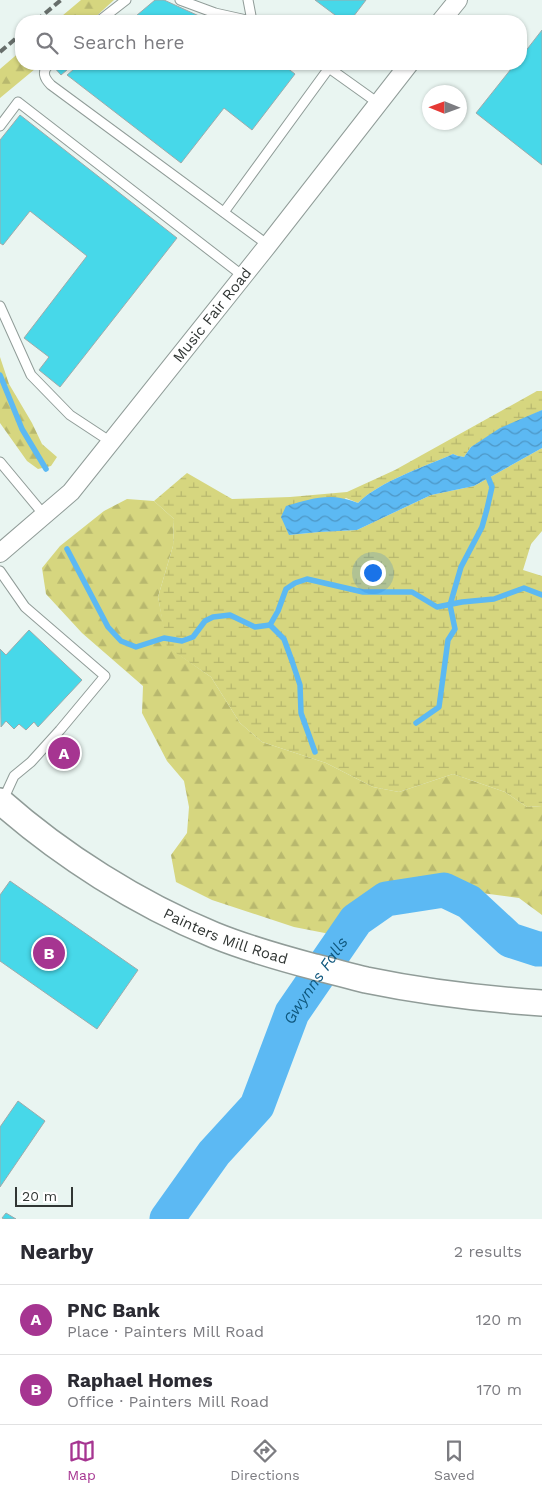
<!DOCTYPE html>
<meta charset="utf-8">
<style>
:root{--surface:#fff;--page:#f2f2f3;--text:#2b2b33;--muted:#7c7c81;--line:#e1e1e2;--accent:#a63591}
body{margin:0;font-family:"Work Sans",sans-serif;background:var(--page);color:var(--text)}
.compass{position:absolute;left:422px;top:85px;width:45px;height:45px;border-radius:50%;background:var(--surface);box-shadow:0 1px 4px #0004;rotate:271deg}
.scale{position:absolute;left:15px;bottom:12px;width:58px;box-sizing:border-box;padding-left:5px;border:2px solid #313634;border-top:0;font-size:14px;line-height:18px;white-space:nowrap;color:#313634;-webkit-text-stroke:4px #fff;paint-order:stroke}
.you{position:absolute;left:372px;top:572px;width:18px;height:18px;margin:-12px;border:4px solid #fff;border-radius:50%;background:#1a73e8;box-shadow:0 0 0 8px #1a73e833}
.badge{display:grid;place-items:center;width:32px;height:32px;border-radius:50%;background:var(--accent);color:#fff;font-size:16px;font-weight:700}
.pin{position:absolute;translate:-50% -50%;border:2px solid #fff;box-shadow:0 1px 5px #0006}
.list{margin:0;padding:0;list-style:none}
h2{display:flex;justify-content:space-between;align-items:center;height:65px;margin:0;padding:0 20px;font-size:21px}
h2 small{font-size:16px;font-weight:400;color:var(--muted)}
.list li{display:grid;grid-template-columns:32px 1fr auto;gap:15px;align-items:center;box-sizing:border-box;height:70px;padding:0 20px;border-top:1px solid var(--line)}
.list b{display:block;font-size:19px;white-space:nowrap}
.list p{margin:0;font-size:16px;white-space:nowrap;color:var(--muted)}
.list em{font-size:16px;font-style:normal;color:var(--muted)}
.icon{flex:none;width:28px;height:28px;fill:none;stroke:currentColor;stroke-width:2;stroke-linecap:round;stroke-linejoin:round}
.map{position:relative;flex:none;width:542px;height:1219px;overflow:hidden}
.search{position:absolute;background:var(--surface);box-shadow:0 1px 4px #0004;left:15px;right:15px;top:15px;height:55px;display:flex;align-items:center;gap:12px;box-sizing:border-box;padding:0 18px;border-radius:20px;color:var(--muted);font-size:19px}
.sheet{height:205px;background:var(--surface)}
nav{display:flex;justify-content:space-around;align-items:center;box-sizing:border-box;height:70px;border-top:1px solid var(--line);background:var(--surface);font-size:14px;color:var(--muted)}
nav a{display:grid;justify-items:center;gap:2px}
nav .on{color:var(--accent)}
.map>svg:first-child{display:block}
</style>
<div class="map">
<svg width="542" height="1219" viewBox="0 0 542 1219">
<defs>
<pattern id="forest-firs" width="22" height="20" patternUnits="userSpaceOnUse" patternTransform="scale(1.25)"><rect width="22" height="20" fill="#d6d67f"/><path d="M5 1l3.5 6h-7zM16 11l3.5 6h-7z" fill="#b8b86e"/></pattern>
<pattern id="wetland-marsh" width="20" height="14" patternUnits="userSpaceOnUse" patternTransform="scale(1.25)"><rect width="20" height="14" fill="#d6d67f"/><path d="M1 5h8M5 5V1M11 12h8M15 12V8" fill="none" stroke="#b8b86e"/></pattern>
<pattern id="water-waves" width="16" height="10" patternUnits="userSpaceOnUse" patternTransform="scale(1.25)"><rect width="16" height="10" fill="#5cb9f3"/><path d="M0 5q4-4 8 0t8 0" fill="none" stroke="#4d97c6"/></pattern>
</defs>
<rect width="100%" height="100%" fill="#e9f5f1"/>
<g fill="url(#forest-firs)">
<polygon points="81,0 114,0 91,21 56,21"/>
<polygon points="21,51 21,64 41,64 0,98 0,69"/>
<polygon points="0,357 9,384 32,423 42,444 57,457 51,466 38,469 27,461 0,423"/>
<polygon points="127,499 154,501 174,519 173,546 158,597 168,647 211,677 240,723 262,742 326,763 373,787 399,792 453,774 505,792 527,807 542,806 542,915 519,898 414,884 388,887 335,935 294,927 212,900 176,882 171,855 187,833 189,807 184,781 167,761 142,713 143,686 82,633 46,594 42,568 60,546 104,511"/>
</g>
<path fill="url(#wetland-marsh)" d="M537 391H542V410L471 447 464 457 458 456 453 454C424 467 380 481 358 503L346 498 289 535 319 532 357 530 431 495 474 486 542 448V531L531 544 523 570 542 576V806L527 807 505 792 453 774 399 792 373 787 326 763 262 742 240 723 211 677 167 647 158 597 173 546 174 519 154 501 187 473 232 499 290 497 347 492 395 470Z"/>
<path fill="url(#water-waves)" d="M542 410V448L474 486 431 495 357 530 319 532 289 535 281 517 286 506C314 498 330 492 358 503 380 481 424 467 453 454L458 456 464 457 471 447 500 428Z"/>
<g fill="none" stroke-linecap="round" stroke-linejoin="round">
<g stroke="#5cb9f3" stroke-width="5.5">
<polyline points="0,375 22,429 46,469"/>
<polyline points="67,549 108,627 121,641 136,647 164,638 182,641 193,637 205,621 213,617 230,615 255,627 270,625 278,611 286,589 295,583 307,579 363,592 412,592 437,607 462,602 494,599 524,588 542,595"/>
<polyline points="270,625 284,639 292,661 300,685 301,713 315,752"/>
<polyline points="416,723 439,707 448,640 455,629 450,605 461,567 482,527 487,509 492,487 486,472"/>
</g>
<path stroke="#5cb9f3" stroke-width="35" id="s1" d="M167 1219 214 1153 257 1106 292 1013 356 920 386 899 444 890 469 902 510 940 538 949H542"/>
</g>
<g fill="#47d8e9" stroke="#9eaaab">
<polygon points="155,0 164,0 199,16 206,21 130,21"/>
<polygon points="315,0 366,0 350,21 343,21"/>
<polygon points="542,30 542,165 476,113 515,64 521,64 521,57"/>
<polygon points="53,64 74,64 61,75 52,65"/>
<polygon points="80,64 282,64 295,74 252,130 224,108 181,163 67,75"/>
<polygon points="20,115 177,238 60,387 39,370 49,357 24,338 87,256 30,211 3,245 0,243 0,140"/>
<polygon points="29,630 82,680 38,727 34,722 26,730 19,724 14,729 6,721 1,727 0,649 6,655"/>
<polygon points="63,741 74,749 64,765 53,757"/>
<polygon points="10,881 138,970 97,1029 0,961 0,895"/>
<polygon points="18,1101 45,1121 0,1187 0,1127"/>
<polygon points="6,1213 16,1219 4,1219 2,1218"/>
</g>
<g fill="none" stroke-linecap="round" stroke-linejoin="round">
<defs>
<g id="lane">
<polyline points="180,0 215,13 251,21"/>
<polyline points="248,0 252,21"/>
<polyline points="99,21 126,0"/>
<path d="M50 64C41 71 44 78 51 85L268 245"/>
<polyline points="0,126 18,102 243,276"/>
<polyline points="224,212 329,68 378,103"/>
<polyline points="0,306 31,375 70,415 111,442"/>
<polyline points="0,462 45,516"/>
<polyline points="0,571 25,607 105,676 60,730 31,762 14,776 3,800"/>
</g>
<g id="street">
<polyline points="441,21 458,0"/>
<path id="s2" d="M0 553 71 492 268 245 409 64"/>
</g>
<g id="secondary">
<path id="s3" d="M0 801C61 855 138 904 214 935 246 948 281 958 315 967 332 971 349 976 366 980 424 992 483 999 542 1003"/>
</g>
</defs>
<use href="#lane" stroke="#909c98" stroke-width="11"/>
<use href="#street" stroke="#909c98" stroke-width="20"/>
<use href="#secondary" stroke="#909c98" stroke-width="28"/>
<use href="#lane" stroke="#fff" stroke-width="9"/>
<use href="#street" stroke="#fff" stroke-width="18"/>
<use href="#secondary" stroke="#fff" stroke-width="25"/>
<g stroke="#676e6b" stroke-width="4" stroke-dasharray="8 4" stroke-linecap="butt">
<polyline points="36,21 61,0"/>
<polyline points="0,52 21,34"/>
</g>
</g>
<g text-anchor="middle" stroke-width="4.5" stroke-linejoin="round" paint-order="stroke">
<g font-size="15" fill="#313634" stroke="#fff">
<text dy="5" stroke="none"><textPath href="#s2" startOffset="320">Music Fair Road</textPath></text>
<text dy="5" stroke="none"><textPath href="#s3" startOffset="265">Painters Mill Road</textPath></text>
</g>
<g font-size="16" font-style="italic" fill="#10587e" stroke="#fff">
<text dy="6" stroke="none"><textPath href="#s1" startOffset="284">Gwynns Falls</textPath></text>
</g>
</g>
</svg>
<svg class="compass" viewBox="-18 -18 36 36"><path d="M0-13l5 13h-10z" fill="#e53935"/><path d="M0 13l5-13h-10z" fill="#7c7c81"/></svg>
<div class="scale">20 m</div>
<div class="you"></div>
<div class="pin badge" style="left:64px;top:753px">A</div>
<div class="pin badge" style="left:49px;top:953px">B</div>
<div class="search"><svg class="icon" aria-label="search" viewBox="0 0 24 24"><circle cx="10" cy="10" r="6"/><path d="M15 15l6 6"/></svg>Search here</div>
</div>
<section class="sheet">
<h2>Nearby<small>2 results</small></h2>
<ul class="list">
<li><span class="badge">A</span><div><b>PNC Bank</b><p>Place · Painters Mill Road</p></div><em>120 m</em></li>
<li><span class="badge">B</span><div><b>Raphael Homes</b><p>Office · Painters Mill Road</p></div><em>170 m</em></li>
</ul>
</section>
<nav>
<a class="on"><svg class="icon" aria-label="map" viewBox="0 0 24 24"><path d="M3 6l6-2 6 2 6-2v14l-6 2-6-2-6 2zM9 4v14M15 6v14"/></svg>Map</a>
<a><svg class="icon" aria-label="directions" viewBox="0 0 24 24"><path d="M12 3l9 9-9 9-9-9zM9 14v-3h6M13 9l2 2-2 2"/></svg>Directions</a>
<a><svg class="icon" aria-label="saved" viewBox="0 0 24 24"><path d="M7 4h10v16l-5-4-5 4z"/></svg>Saved</a>
</nav>
